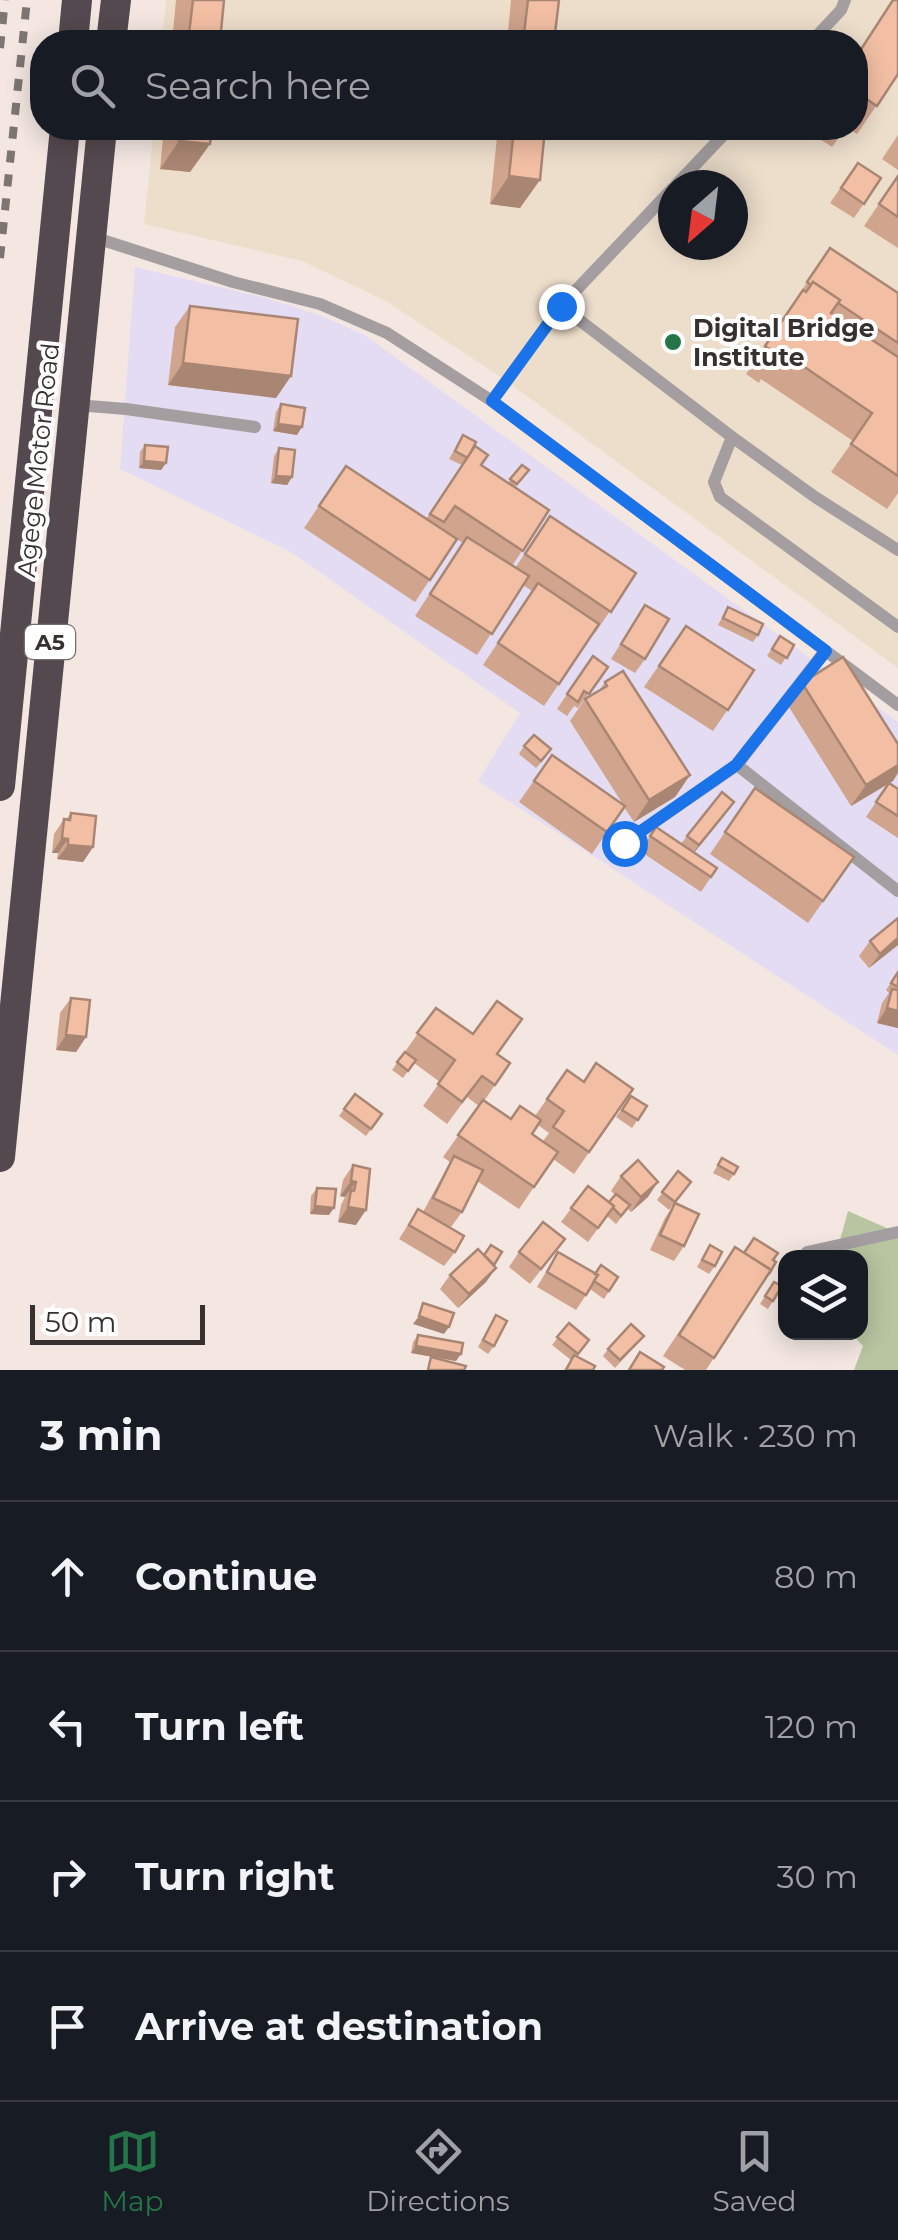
<!DOCTYPE html>
<meta charset="utf-8">
<style>
:root{--surface:#171b24;--page:#20242c;--text:#f1f3f6;--muted:#9ea1a6;--line:#363941;--accent:#247547}
body{margin:0;font-family:Montserrat,sans-serif;background:var(--page);color:var(--text)}
.controls{position:absolute;right:30px;bottom:30px;display:grid;overflow:hidden;border-radius:20px;box-shadow:0 5px 25px #0003}
.controls button{width:90px;height:90px;display:grid;place-items:center;padding:0;border:0;border-bottom:2px solid var(--line);background:var(--surface);color:var(--text);font:50px sans-serif}
.compass{position:absolute;left:658px;top:170px;width:90px;height:90px;border-radius:50%;background:var(--surface);box-shadow:0 5px 25px #0003;rotate:208deg}
.scale{position:absolute;left:30px;bottom:25px;width:175px;box-sizing:border-box;padding-left:10px;border:5px solid #36312f;border-top:0;font-size:28px;line-height:35px;white-space:nowrap;color:#36312f;-webkit-text-stroke:8px #fff;paint-order:stroke}
.stop{position:absolute;width:30px;height:30px;margin:-22px;border:8px solid #1a73e8;border-radius:50%;background:#fff}
.stop.end{background:#1a73e8;border-color:#fff;box-shadow:0 2px 10px #0008}
.list{margin:0;padding:0;list-style:none}
h2{display:flex;justify-content:space-between;align-items:center;height:130px;margin:0;padding:0 40px;font-size:42px}
h2 small{font-size:32px;font-weight:400;color:var(--muted)}
.list li{display:grid;grid-template-columns:65px 1fr auto;gap:30px;align-items:center;box-sizing:border-box;height:150px;padding:0 40px;border-top:2px solid var(--line)}
.list b{display:block;font-size:38px;white-space:nowrap}
.list em{font-size:32px;font-style:normal;color:var(--muted)}
.icon{flex:none;width:55px;height:55px;fill:none;stroke:currentColor;stroke-width:2;stroke-linecap:round;stroke-linejoin:round}
.map{position:relative;flex:none;width:898px;height:1370px;overflow:hidden}
.search{position:absolute;background:var(--surface);box-shadow:0 5px 25px #0003;left:30px;right:30px;top:30px;height:110px;display:flex;align-items:center;gap:25px;box-sizing:border-box;padding:0 35px;border-radius:40px;color:var(--muted);font-size:38px}
.sheet{height:730px;background:var(--surface)}
nav{display:flex;justify-content:space-around;align-items:center;box-sizing:border-box;height:140px;border-top:2px solid var(--line);background:var(--surface);font-size:28px;color:var(--muted)}
nav a{display:grid;justify-items:center;gap:5px}
nav .on{color:var(--accent)}
.map>svg:first-child{display:block}
</style>
<div class="map">
<svg width="898" height="1370" viewBox="0 0 898 1370">
<rect width="100%" height="100%" fill="#f4e7e2"/>
<polygon fill="#e3dcf2" points="135,267 266,298 322,316 366,336 898,722 898,1055 478,781 520,713 291,552 120,469"/>
<path fill="#eddecb" fill-rule="evenodd" d="M166 0H898V668L508 382 386 301 302 261 144 224 154 128H856V42H162ZM673 185H733V245H673Z"/>
<polygon fill="#b8c5a0" points="848,1211 898,1233 898,1370 854,1370 863,1346 851,1333 860,1332 860,1258 835,1258"/>
<g fill="none" stroke-linecap="round" stroke-linejoin="round">
<g stroke="#a49ea0" stroke-width="12">
<polyline points="811,42 841,10 845,0"/>
<polyline points="676,185 730,128"/>
<polyline points="93,237 233,282 320,304 387,333 492,401 898,705"/>
<polyline points="561,306 732,437 815,497 898,550"/>
<polyline points="492,401 561,306 673,188"/>
<polyline points="76,405 126,409 255,427"/>
<polyline points="732,437 714,482 720,497 898,627"/>
<polyline points="737,765 898,891"/>
<polyline points="624,843 737,765 825,651"/>
<polyline points="807,1252 898,1232"/>
</g>
<g stroke="#54494e" stroke-width="30">
<polyline points="73,42 77,0"/>
<polyline points="111,42 116,0"/>
<polyline points="0,786 65,128"/>
<polyline points="0,1157 102,128"/>
</g>
<g stroke="#7d7572" stroke-width="8" stroke-dasharray="12 12" stroke-linecap="butt">
<polyline points="0,48 5,0"/>
<polyline points="0,258 27,0"/>
</g>
</g>
<g fill="#d0a48d" fill-rule="evenodd">
<polygon points="176,0 224,0 220,42 172,42"/>
<polygon points="511,0 559,0 554,42 507,42"/>
<polygon points="893,0 898,0 898,74 857,134 847,128 856,128 856,56"/>
<polygon points="164,128 212,128 210,144 190,172 160,169"/>
<polygon points="498,128 545,128 520,208 490,204"/>
<polygon points="807,128 846,128 832,147 806,130"/>
<polygon points="898,135 898,170 882,159"/>
<polygon points="858,163 881,178 854,218 830,203"/>
<polygon points="898,176 898,248 864,226"/>
<polygon points="830,248 898,293 898,493 887,509 831,472 853,441 761,379 759,383 746,374"/>
<polygon points="190,306 291,376 276,398 168,385 175,327"/>
<polygon points="281,404 297,435 273,431 276,412"/>
<polygon points="463,435 470,453 481,465 508,483 522,465 529,470 515,488 549,510 512,566 515,568 550,516 636,573 595,633 594,632 544,706 483,665 532,591 523,585 477,655 415,616 463,543 440,528 457,539 415,602 304,528 346,466 426,519 462,465 449,459"/>
<polygon points="145,445 166,463 161,470 139,468 140,452"/>
<polygon points="279,448 292,477 287,485 271,483 274,456"/>
<polygon points="645,605 645,659 635,673 611,659"/>
<polygon points="728,607 758,635 753,642 718,625"/>
<polygon points="686,626 746,683 713,731 644,687"/>
<polygon points="780,636 794,645 781,665 767,656"/>
<polygon points="593,656 608,667 578,708 574,706 567,716 557,709"/>
<polygon points="605,682 690,775 675,797 634,822 624,807 592,854 519,802 552,755 624,806 570,721 585,699 599,691"/>
<polygon points="802,683 893,781 889,783 898,789 898,838 866,817 888,784 851,806 787,704"/>
<polygon points="524,746 546,757 536,768 519,754"/>
<polygon points="755,788 854,857 808,923 710,854"/>
<polygon points="71,813 93,847 83,862 57,859 58,853 52,853 54,834 64,819 66,820"/>
<polygon points="724,816 694,853 717,868 701,892 640,851 656,827 681,844 687,836"/>
<polygon points="898,918 898,945 869,968 859,956 870,941"/>
<polygon points="898,972 898,1028 877,1023 882,1003 889,993 886,990"/>
<polygon points="71,998 86,1037 76,1052 56,1050 60,1013"/>
<path d="M436 1008 510 1063 484 1101 510 1119 535 1116 567 1070 584 1082 633 1089 574 1174 553 1159 519 1209 477 1181 462 1212 451 1227 424 1213 455 1252 444 1266 399 1239 418 1209 423 1212 450 1162 443 1157 479 1106 467 1097 447 1124 423 1106 440 1082 414 1063 403 1078 392 1070ZM538 1125 549 1133 543 1141 532 1134Z"/>
<polygon points="355,1094 382,1114 366,1136 339,1116"/>
<polygon points="631,1096 647,1106 632,1128 616,1117"/>
<polygon points="722,1158 734,1174 729,1181 713,1173"/>
<polygon points="353,1165 370,1169 356,1225 338,1222 341,1205 345,1197 340,1196 343,1180"/>
<polygon points="678,1171 691,1182 669,1210 657,1200"/>
<polygon points="621,1176 648,1197 631,1212 628,1209 616,1224 607,1216 588,1242 561,1222 588,1186 609,1202 615,1195 611,1191"/>
<polygon points="317,1188 329,1215 310,1214 311,1196"/>
<polygon points="675,1203 684,1246 674,1261 650,1250 665,1218"/>
<polygon points="754,1238 773,1260 776,1262 706,1370 685,1370 663,1356 735,1247 743,1252"/>
<polygon points="565,1239 530,1284 509,1267 519,1252"/>
<polygon points="710,1245 715,1266 709,1274 697,1267"/>
<polygon points="558,1252 595,1274 618,1277 604,1299 590,1289 576,1310 537,1287"/>
<polygon points="494,1265 496,1268 486,1282 458,1308 440,1289 450,1275"/>
<polygon points="774,1282 782,1286 768,1309 760,1304"/>
<polygon points="496,1315 494,1346 488,1354 478,1347"/>
<polygon points="569,1323 589,1340 577,1356 593,1370 564,1370 571,1360 552,1345"/>
<polygon points="418,1335 456,1361 411,1353 413,1342"/>
<polygon points="644,1336 615,1368 603,1356 608,1349"/>
</g>
<g fill="#a98673">
<polygon points="179,141 210,144 190,172 160,169"/>
<polygon points="509,176 540,180 520,208 490,204"/>
<polygon points="183,363 291,376 276,398 168,385"/>
<polygon points="278,424 302,427 297,435 273,431"/>
<polygon points="144,461 166,463 161,470 139,468"/>
<polygon points="276,476 292,477 287,485 271,483"/>
<polygon points="898,765 898,773 893,781 851,806 866,785"/>
<polygon points="690,775 675,797 634,822 649,800"/>
<polygon points="734,802 724,816 688,860 699,845"/>
<polygon points="62,838 68,839 58,853 52,853"/>
<polygon points="68,845 93,847 83,862 57,859"/>
<polygon points="898,938 898,945 869,968 880,954"/>
<polygon points="887,1008 898,1011 898,1028 877,1023"/>
<polygon points="66,1035 86,1037 76,1052 56,1050"/>
<polygon points="351,1181 356,1182 345,1197 340,1196"/>
<polygon points="658,1182 648,1197 631,1212 641,1197"/>
<polygon points="315,1206 334,1208 329,1215 310,1214"/>
<polygon points="348,1207 366,1210 356,1225 338,1222"/>
<polygon points="496,1268 486,1282 458,1308 469,1294"/>
<polygon points="419,1316 449,1327 444,1334 413,1324"/>
<polygon points="416,1346 461,1354 456,1361 411,1353"/>
</g>
<g fill="#f2bfa4" stroke="#a98673" stroke-width="2.5">
<polygon points="193,0 224,0 220,42 188,42"/>
<polygon points="528,0 559,0 554,42 523,42"/>
<polygon points="893,0 898,0 898,74 877,106 856,92 856,57"/>
<polygon points="180,128 212,128 210,144 179,141"/>
<polygon points="514,128 545,128 540,180 509,176"/>
<polygon points="858,163 881,178 864,204 841,188"/>
<polygon points="898,176 898,217 879,204"/>
<polygon points="830,248 898,293 898,343 838,303 840,300 813,282 811,285 807,282"/>
<polygon points="813,282 840,300 831,313 898,357 898,476 851,444 872,413 781,351 778,355 765,346 803,290 806,292"/>
<polygon points="190,306 298,319 291,376 183,363"/>
<polygon points="281,404 305,408 302,427 278,424"/>
<polygon points="463,435 476,442 468,458 455,451"/>
<polygon points="145,445 168,447 166,463 144,461"/>
<polygon points="475,446 488,455 481,465 549,510 523,551 455,506 444,522 430,514"/>
<polygon points="279,448 295,450 292,477 276,476"/>
<polygon points="522,465 529,470 517,484 510,479"/>
<polygon points="346,466 457,539 430,580 319,506"/>
<polygon points="550,516 636,573 611,612 525,554"/>
<polygon points="467,537 529,576 492,634 430,594"/>
<polygon points="538,583 599,624 559,684 498,643"/>
<polygon points="645,605 669,619 645,659 621,644"/>
<polygon points="728,607 763,624 758,635 723,618"/>
<polygon points="686,626 754,670 728,710 659,666"/>
<polygon points="780,636 794,645 787,658 772,649"/>
<polygon points="593,656 608,667 589,694 584,691 578,702 567,694"/>
<polygon points="843,657 898,744 898,765 866,785 802,683"/>
<polygon points="623,671 690,775 649,800 585,699 607,686 605,682"/>
<polygon points="534,735 551,749 541,761 524,746"/>
<polygon points="552,755 625,806 607,832 534,781"/>
<polygon points="889,783 898,789 898,816 876,802"/>
<polygon points="755,788 854,857 823,901 725,832"/>
<polygon points="722,792 734,802 699,845 687,836"/>
<polygon points="71,813 96,816 93,847 68,845 68,839 62,838 64,819 70,820"/>
<polygon points="656,827 717,868 711,877 650,836"/>
<polygon points="898,918 898,938 880,954 870,941"/>
<polygon points="898,972 898,987 891,983"/>
<polygon points="892,989 898,990 898,1011 887,1008"/>
<polygon points="71,998 90,1000 86,1037 66,1035"/>
<polygon points="497,1001 522,1019 497,1054 510,1063 495,1085 482,1076 462,1102 438,1084 455,1060 417,1033 436,1008 473,1034"/>
<polygon points="405,1052 416,1060 408,1071 397,1062"/>
<polygon points="596,1063 633,1089 589,1152 553,1127 564,1111 547,1099 567,1070 584,1082"/>
<polygon points="355,1094 382,1114 371,1129 344,1109"/>
<polygon points="631,1096 647,1106 638,1120 622,1110"/>
<polygon points="483,1100 511,1119 520,1106 541,1120 532,1134 558,1152 534,1187 458,1135"/>
<polygon points="454,1156 483,1170 462,1212 433,1198"/>
<polygon points="722,1158 738,1167 734,1174 718,1165"/>
<polygon points="638,1160 658,1182 641,1197 621,1176"/>
<polygon points="353,1165 370,1169 366,1210 348,1207 351,1190 354,1191 356,1182 351,1181"/>
<polygon points="678,1171 691,1182 675,1202 662,1192"/>
<polygon points="588,1186 614,1206 598,1228 571,1208"/>
<polygon points="317,1188 336,1189 334,1208 315,1206"/>
<polygon points="616,1194 630,1205 621,1216 613,1208 614,1206 609,1202"/>
<polygon points="675,1203 699,1214 684,1246 660,1235"/>
<polygon points="418,1209 464,1236 455,1252 409,1225"/>
<polygon points="543,1222 565,1239 541,1269 519,1252"/>
<polygon points="754,1238 778,1253 773,1260 776,1262 769,1274 771,1270 744,1253"/>
<polygon points="491,1245 502,1252 494,1265 484,1255"/>
<polygon points="710,1245 722,1252 715,1266 702,1260"/>
<polygon points="735,1247 771,1270 714,1358 679,1335"/>
<polygon points="478,1249 496,1268 469,1294 450,1275"/>
<polygon points="558,1252 598,1275 586,1295 547,1272"/>
<polygon points="601,1265 618,1277 609,1291 594,1281 598,1275 595,1274"/>
<polygon points="774,1282 782,1286 773,1301 765,1296"/>
<polygon points="423,1303 454,1313 449,1327 419,1316"/>
<polygon points="496,1315 507,1321 494,1346 483,1340"/>
<polygon points="569,1323 589,1340 578,1354 557,1337"/>
<polygon points="631,1324 644,1336 620,1360 608,1349"/>
<polygon points="418,1335 463,1343 461,1354 416,1346"/>
<polygon points="640,1352 664,1367 662,1370 629,1370"/>
<polygon points="574,1355 595,1366 593,1370 566,1370"/>
<polygon points="431,1357 466,1366 464,1370 428,1370"/>
</g>
<g fill="none" stroke-linecap="round" stroke-linejoin="round">
<polyline stroke="#1a73e8" stroke-width="12" points="561,306 492,401 826,651 736,765 624,843"/>
</g>
<circle fill="#247547" stroke="#fff" stroke-width="4" cx="673" cy="342" r="10"/>
<g text-anchor="middle" stroke-width="8" stroke-linejoin="round" paint-order="stroke">
<rect fill="#fff" stroke="#726f6d" stroke-width="2.5" x="25" y="625" width="50" height="34" rx="8"/>
<g font-size="22" font-weight="bold" fill="#36312f">
<text x="50" y="650">A5</text>
</g>
<g font-size="25" font-weight="bold" fill="#36312f" stroke="#fff" text-anchor="start">
<text x="693" y="337">Digital Bridge<tspan x="693" dy="29">Institute</tspan></text>
</g>
<g font-size="25" fill="#36312f" stroke="#fff">
<text transform="translate(38 460) rotate(-84)" y="9">Agege Motor Road</text>
</g>
</g>
</svg>
<div class="controls">
<button><svg class="icon" aria-label="layers" viewBox="0 0 24 24"><path d="M12 4l9 5-9 5-9-5zM3 14l9 5 9-5"/></svg></button>
</div>
<svg class="compass" viewBox="-18 -18 36 36"><path d="M0-13l5 13h-10z" fill="#e53935"/><path d="M0 13l5-13h-10z" fill="#9ea1a6"/></svg>
<div class="scale">50 m</div>
<div class="stop" style="left:624px;top:843px"></div>
<div class="stop end" style="left:561px;top:306px"></div>
<div class="search"><svg class="icon" aria-label="search" viewBox="0 0 24 24"><circle cx="10" cy="10" r="6"/><path d="M15 15l6 6"/></svg>Search here</div>
</div>
<section class="sheet">
<h2>3 min<small>Walk · 230 m</small></h2>
<ul class="list">
<li><svg class="icon" aria-label="ahead" viewBox="0 0 24 24"><path d="M12 20V5M6 11l6-6 6 6"/></svg><div><b>Continue</b></div><em>80 m</em></li>
<li><svg class="icon" aria-label="left" viewBox="0 0 24 24"><path d="M17 20v-9H6M10 6l-5 5 5 5"/></svg><div><b>Turn left</b></div><em>120 m</em></li>
<li><svg class="icon" aria-label="right" viewBox="0 0 24 24"><path d="M7 20v-9h11M14 6l5 5-5 5"/></svg><div><b>Turn right</b></div><em>30 m</em></li>
<li><svg class="icon" aria-label="arrive" viewBox="0 0 24 24"><path d="M6 21V4h12l-3 4 3 4H6"/></svg><div><b>Arrive at destination</b></div></li>
</ul>
</section>
<nav>
<a class="on"><svg class="icon" aria-label="map" viewBox="0 0 24 24"><path d="M3 6l6-2 6 2 6-2v14l-6 2-6-2-6 2zM9 4v14M15 6v14"/></svg>Map</a>
<a><svg class="icon" aria-label="directions" viewBox="0 0 24 24"><path d="M12 3l9 9-9 9-9-9zM9 14v-3h6M13 9l2 2-2 2"/></svg>Directions</a>
<a><svg class="icon" aria-label="saved" viewBox="0 0 24 24"><path d="M7 4h10v16l-5-4-5 4z"/></svg>Saved</a>
</nav>
